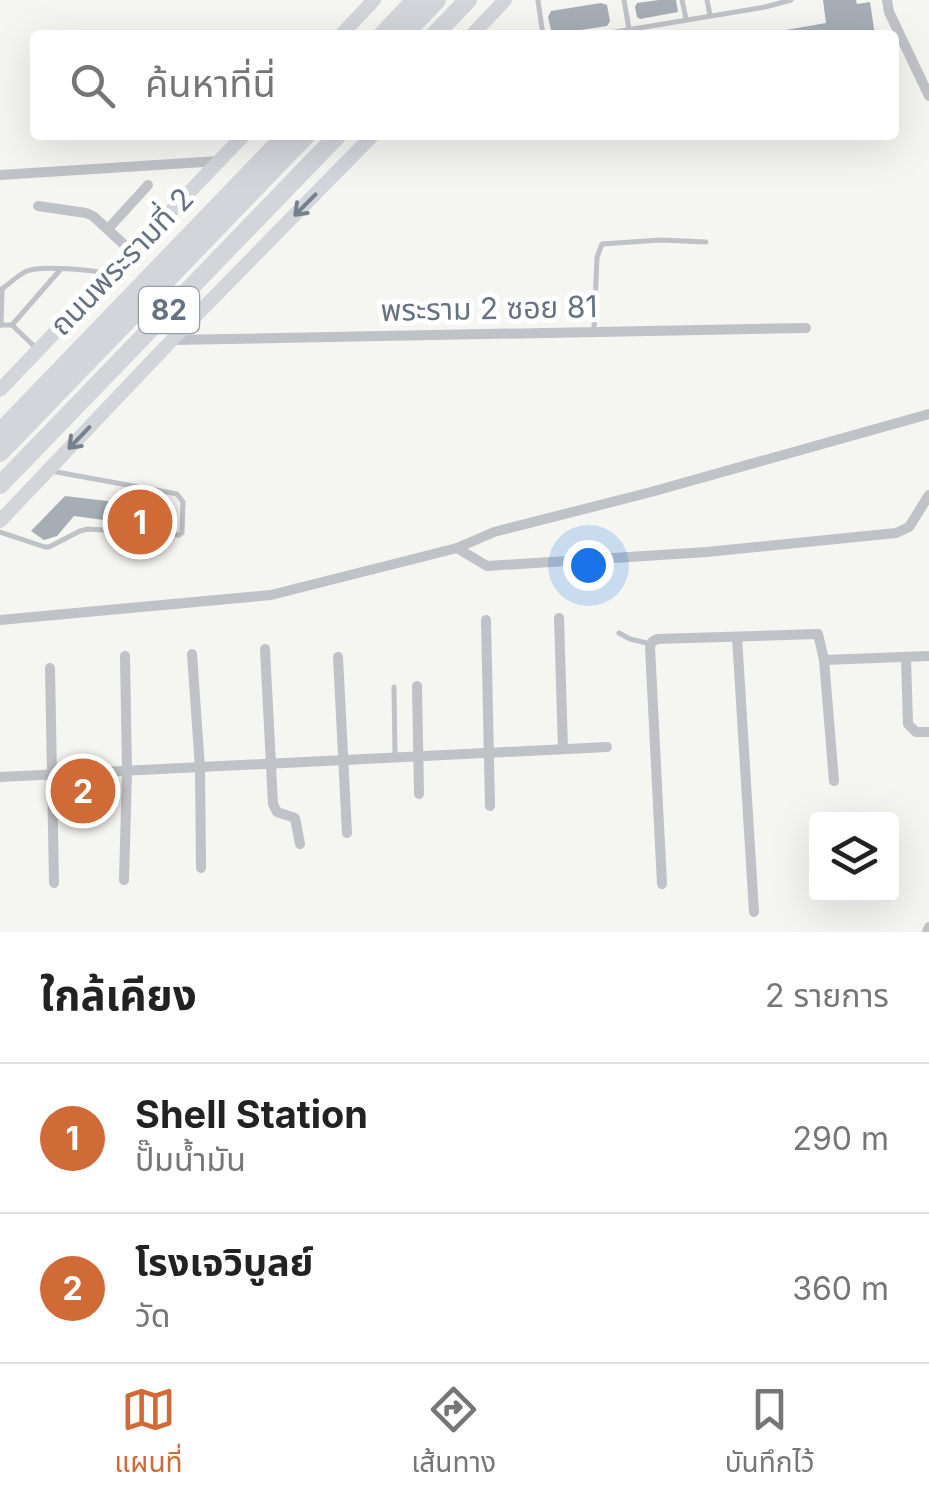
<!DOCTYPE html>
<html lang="th">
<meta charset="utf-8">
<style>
:root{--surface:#fff;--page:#f2f2f2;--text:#222;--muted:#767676;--line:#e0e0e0;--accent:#d06b37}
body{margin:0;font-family:Inter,"Noto Sans Thai",sans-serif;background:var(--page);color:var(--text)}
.controls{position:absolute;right:30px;bottom:30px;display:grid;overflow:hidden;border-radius:10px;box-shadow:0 10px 40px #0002}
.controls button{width:90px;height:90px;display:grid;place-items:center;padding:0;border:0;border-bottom:2px solid var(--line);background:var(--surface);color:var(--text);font:50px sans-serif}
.you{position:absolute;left:588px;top:565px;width:35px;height:35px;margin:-25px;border:8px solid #fff;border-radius:50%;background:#1a73e8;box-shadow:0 0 0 15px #1a73e833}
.badge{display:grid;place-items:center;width:65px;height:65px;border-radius:50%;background:var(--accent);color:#fff;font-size:32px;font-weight:700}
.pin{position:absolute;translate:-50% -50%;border:5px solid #fff;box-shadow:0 2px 10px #0006}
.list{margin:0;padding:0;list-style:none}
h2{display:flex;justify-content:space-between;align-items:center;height:130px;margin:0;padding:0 40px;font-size:42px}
h2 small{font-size:32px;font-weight:400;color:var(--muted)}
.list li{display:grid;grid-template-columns:65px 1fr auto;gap:30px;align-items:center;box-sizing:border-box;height:150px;padding:0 40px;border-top:2px solid var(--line)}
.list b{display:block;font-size:38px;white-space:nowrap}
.list p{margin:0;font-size:32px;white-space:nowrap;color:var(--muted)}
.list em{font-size:32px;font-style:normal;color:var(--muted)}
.icon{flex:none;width:55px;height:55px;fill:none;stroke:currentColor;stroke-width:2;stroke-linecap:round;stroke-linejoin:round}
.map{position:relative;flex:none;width:929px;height:932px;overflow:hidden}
.search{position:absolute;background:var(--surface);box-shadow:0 10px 40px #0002;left:30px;right:30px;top:30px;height:110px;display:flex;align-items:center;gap:25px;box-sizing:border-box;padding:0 35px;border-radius:10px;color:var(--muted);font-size:38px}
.sheet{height:430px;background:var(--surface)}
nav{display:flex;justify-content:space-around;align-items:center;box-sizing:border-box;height:140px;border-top:2px solid var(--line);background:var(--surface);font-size:28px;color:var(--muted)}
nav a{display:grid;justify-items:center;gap:5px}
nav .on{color:var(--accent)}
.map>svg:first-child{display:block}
</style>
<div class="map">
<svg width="929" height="932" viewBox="0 0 929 932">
<rect width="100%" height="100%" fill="#f5f5f2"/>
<g fill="#a7adb4">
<polygon points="659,0 676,0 678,12 640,19 637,17 635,7 637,3"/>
<polygon points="823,0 856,0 857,4 870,2 875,35 780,35 780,31 826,23"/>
<polygon points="601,3 607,5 610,21 607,26 555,34 551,30 548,17 551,11"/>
<polygon points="65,496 166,508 162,528 74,516 57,536 44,540 31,531"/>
</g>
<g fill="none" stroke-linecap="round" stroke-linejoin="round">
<g stroke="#bfc2c6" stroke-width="5">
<polyline points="624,0 629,29"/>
<polyline points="682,0 686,19"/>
<polyline points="707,0 710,15"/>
<polyline points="538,1 543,35"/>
<polyline points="597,35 765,7 791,0"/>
<path d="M0 290C9 285 17 275 27 271 41 265 94 270 109 274"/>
<polyline points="0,325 12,325 36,348"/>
<polyline points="1,325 2,290"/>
<polyline points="12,325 60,270"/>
<polyline points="594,329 597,257 602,244 661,240 706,242"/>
<polyline points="0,532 45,547 49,547 80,531 88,529 179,535 182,533 183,502 177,494 51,471"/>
<polyline points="619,633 630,639 651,644"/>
<polyline points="394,687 395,755"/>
</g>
<g stroke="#bfc2c6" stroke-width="10">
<polyline points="887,0 889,12 929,96"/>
<polyline points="0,175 219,161"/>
<polyline points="38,206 86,213 93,216 132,252"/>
<polyline points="108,229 148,185"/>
<polyline points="172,340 806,328"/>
<polyline points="457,548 487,566 707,552 896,533 909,527 929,495"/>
<polyline points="559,618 563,749"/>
<polyline points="0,620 271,595 457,548 494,532 651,492 929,414"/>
<polyline points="486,620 490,806"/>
<polyline points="737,637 754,912"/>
<polyline points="265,649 273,804 277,812 295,818 300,844"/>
<polyline points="192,654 200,768 201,868"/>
<polyline points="338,657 347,833"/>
<polyline points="906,657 908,724 916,732 929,732"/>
<polyline points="824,660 929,656"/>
<polyline points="50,668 54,883"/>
<polyline points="417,686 419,794"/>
<polyline points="0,777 607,747"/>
<polyline points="124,880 127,771 125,656"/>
<polyline points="662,884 650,647 652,642 657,639 818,634 824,660 834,781"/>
<polyline points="927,932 929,927"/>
</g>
<g stroke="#d2d5da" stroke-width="14">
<polyline points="341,35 374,0"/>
<polyline points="472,35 505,0"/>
<polyline points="0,390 244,135"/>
<polyline points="0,521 172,340 373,135"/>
</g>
<g stroke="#d2d5da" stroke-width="18">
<polyline points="382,35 415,0"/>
<polyline points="404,35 437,0"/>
<polyline points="434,35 468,0"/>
<polyline points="0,432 286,135"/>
<polyline points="0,453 307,135"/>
<polyline points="0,485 338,135"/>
</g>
</g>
<defs><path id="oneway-shaft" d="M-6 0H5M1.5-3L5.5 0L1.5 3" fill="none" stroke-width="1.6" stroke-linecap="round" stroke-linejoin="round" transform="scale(2.5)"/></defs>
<g stroke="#77818e">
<use href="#oneway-shaft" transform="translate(305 205) rotate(135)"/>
<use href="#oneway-shaft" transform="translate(79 438) rotate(134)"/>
</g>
<g text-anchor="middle" stroke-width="10" stroke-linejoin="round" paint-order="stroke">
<rect fill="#fff" stroke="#959ca6" stroke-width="2.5" x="139" y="287" width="60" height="46" rx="8"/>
<g font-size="28" font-weight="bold" fill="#677280">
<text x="169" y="320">82</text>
</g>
<g font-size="30" fill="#677280" stroke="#fff">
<text transform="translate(122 262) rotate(-46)" y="10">ถนนพระรามที่ 2</text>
<text transform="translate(489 309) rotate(-1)" y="10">พระราม 2 ซอย 81</text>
</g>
</g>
</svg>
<div class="controls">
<button><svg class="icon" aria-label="layers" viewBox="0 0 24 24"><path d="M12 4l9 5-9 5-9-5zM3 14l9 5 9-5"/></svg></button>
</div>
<div class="you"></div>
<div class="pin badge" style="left:140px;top:522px">1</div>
<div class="pin badge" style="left:83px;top:791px">2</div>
<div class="search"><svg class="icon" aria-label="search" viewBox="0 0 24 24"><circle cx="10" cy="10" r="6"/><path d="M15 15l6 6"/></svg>ค้นหาที่นี่</div>
</div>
<section class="sheet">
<h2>ใกล้เคียง<small>2 รายการ</small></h2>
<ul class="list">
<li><span class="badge">1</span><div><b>Shell Station</b><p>ปั๊มน้ำมัน</p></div><em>290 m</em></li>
<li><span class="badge">2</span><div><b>โรงเจวิบูลย์</b><p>วัด</p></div><em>360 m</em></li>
</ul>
</section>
<nav>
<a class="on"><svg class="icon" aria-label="map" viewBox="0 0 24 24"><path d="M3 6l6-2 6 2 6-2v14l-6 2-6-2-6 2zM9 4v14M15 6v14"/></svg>แผนที่</a>
<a><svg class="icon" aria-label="directions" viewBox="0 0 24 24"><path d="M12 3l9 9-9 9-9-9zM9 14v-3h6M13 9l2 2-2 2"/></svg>เส้นทาง</a>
<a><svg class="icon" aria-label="saved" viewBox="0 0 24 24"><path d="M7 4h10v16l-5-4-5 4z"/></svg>บันทึกไว้</a>
</nav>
